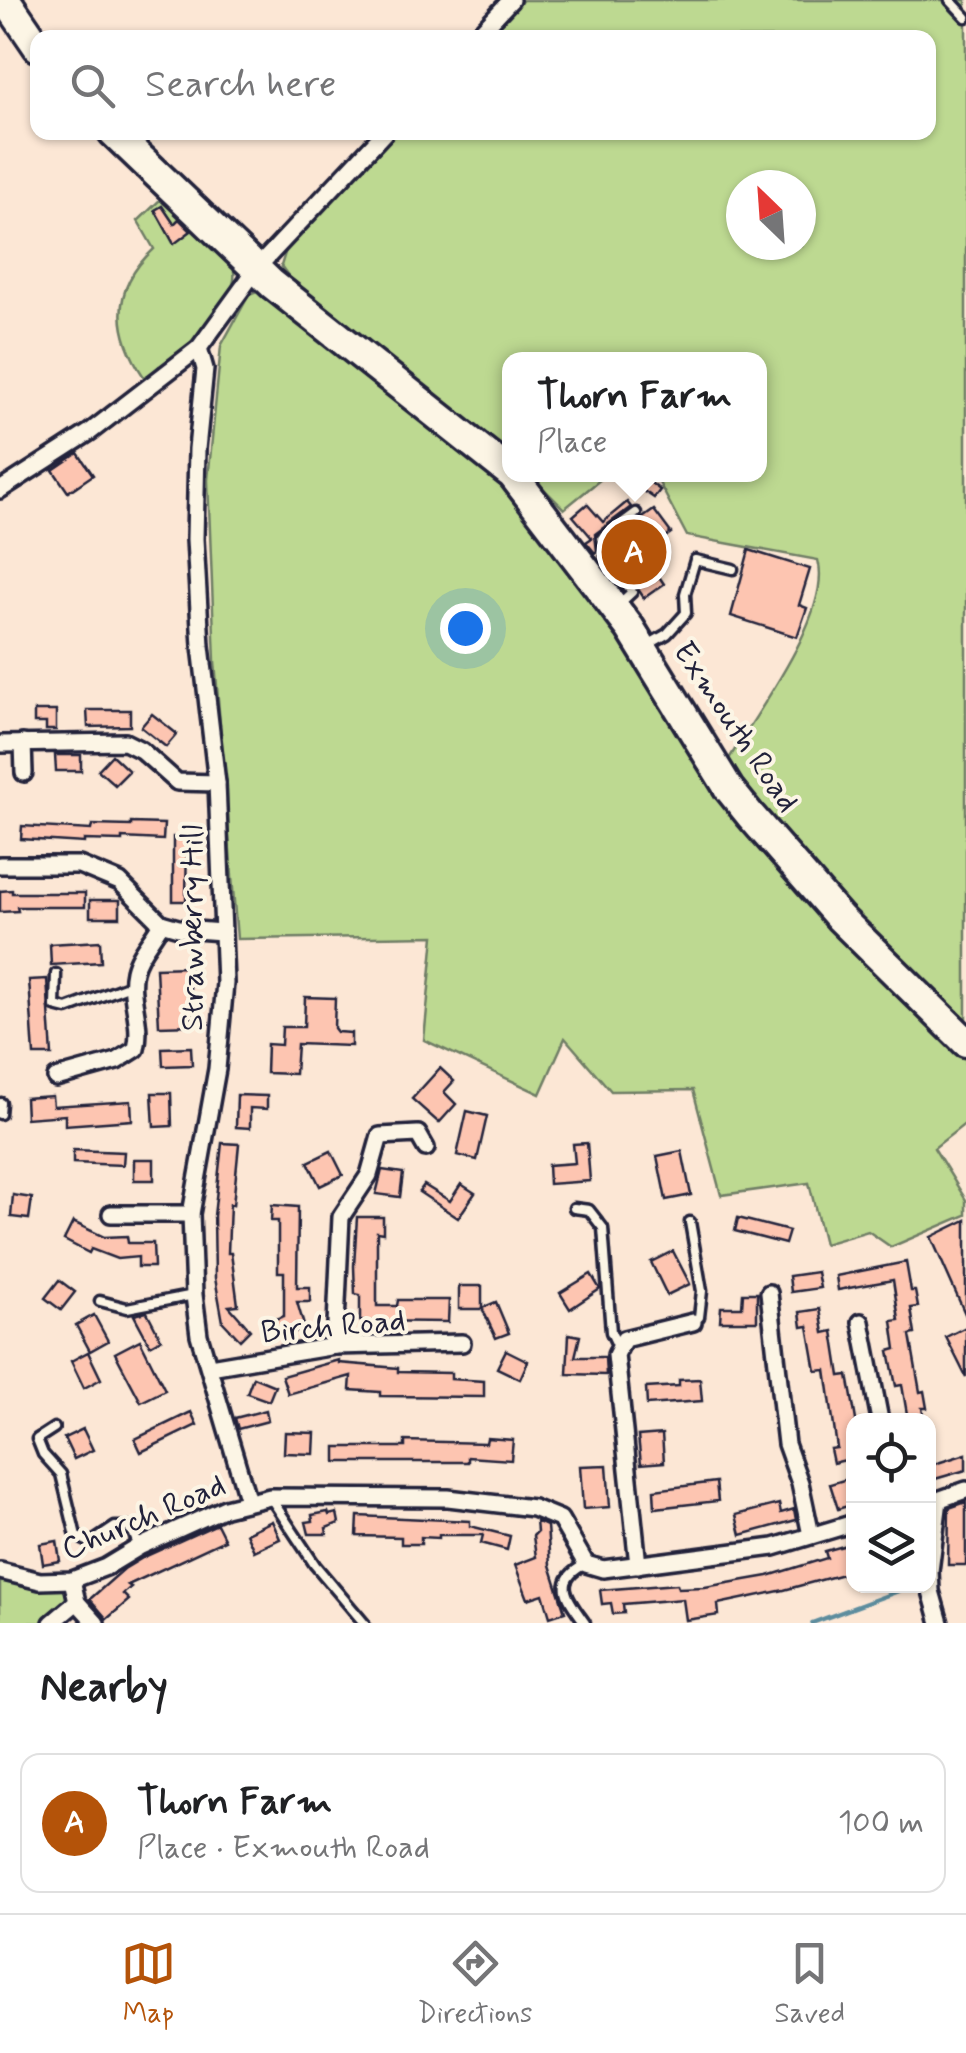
<!DOCTYPE html>
<meta charset="utf-8">
<style>
:root{--surface:#fff;--page:#f6f6f6;--text:#202124;--muted:#757577;--line:#e0e0e0;--accent:#b45309}
body{margin:0;font-family:Mynerve,sans-serif;background:var(--page);color:var(--text)}
.controls{position:absolute;right:30px;bottom:30px;display:grid;overflow:hidden;border-radius:20px;box-shadow:0 2px 8px #0004}
.controls button{width:90px;height:90px;display:grid;place-items:center;padding:0;border:0;border-bottom:2px solid var(--line);background:var(--surface);color:var(--text);font:50px sans-serif}
.compass{position:absolute;left:726px;top:170px;width:90px;height:90px;border-radius:50%;background:var(--surface);box-shadow:0 2px 8px #0004;rotate:335deg}
.you{position:absolute;left:465px;top:628px;width:35px;height:35px;margin:-25px;border:8px solid #fff;border-radius:50%;background:#1a73e8;box-shadow:0 0 0 15px #1a73e833}
.badge{display:grid;place-items:center;width:65px;height:65px;border-radius:50%;background:var(--accent);color:#fff;font-size:32px;font-weight:700}
.pin{position:absolute;translate:-50% -50%;border:5px solid #fff;box-shadow:0 2px 10px #0006}
.popup{position:absolute;left:502px;top:352px;width:265px;height:130px;box-sizing:border-box;display:grid;place-content:center;border-radius:20px;background:var(--surface);filter:drop-shadow(0 2px 8px #0005);font-size:32px;white-space:nowrap;color:var(--muted)}
.popup b{font-size:38px;color:var(--text)}
.popup::after{content:'';position:absolute;left:50%;top:100%;margin-left:-20px;border:20px solid transparent;border-top-color:var(--surface)}
.list{margin:0;padding:0;list-style:none}
h2{display:flex;justify-content:space-between;align-items:center;height:130px;margin:0;padding:0 40px;font-size:42px}
h2 small{font-size:32px;font-weight:400;color:var(--muted)}
.list li{display:grid;grid-template-columns:65px 1fr auto;gap:30px;align-items:center;box-sizing:border-box;height:140px;margin:0 20px 20px;padding:0 20px;border:2px solid var(--line);border-radius:20px}
.list b{display:block;font-size:38px;white-space:nowrap}
.list p{margin:0;font-size:32px;white-space:nowrap;color:var(--muted)}
.list em{font-size:32px;font-style:normal;color:var(--muted)}
.icon{flex:none;width:55px;height:55px;fill:none;stroke:currentColor;stroke-width:2;stroke-linecap:round;stroke-linejoin:round}
.map{position:relative;flex:none;width:966px;height:1623px;overflow:hidden}
.search{position:absolute;background:var(--surface);box-shadow:0 2px 8px #0004;left:30px;right:30px;top:30px;height:110px;display:flex;align-items:center;gap:25px;box-sizing:border-box;padding:0 35px;border-radius:20px;color:var(--muted);font-size:38px}
.sheet{height:290px;background:var(--surface)}
nav{display:flex;justify-content:space-around;align-items:center;box-sizing:border-box;height:140px;border-top:2px solid var(--line);background:var(--surface);font-size:28px;color:var(--muted)}
nav a{display:grid;justify-items:center;gap:5px}
nav .on{color:var(--accent)}
.map>svg:first-child{display:block}
</style>
<div class="map">
<svg width="966" height="1623" viewBox="0 0 966 1623">
<rect width="100%" height="100%" fill="#fce7d5"/>
<filter id="ink" filterUnits="userSpaceOnUse"><feTurbulence type="fractalNoise" baseFrequency=".01" numOctaves="2"/><feDisplacementMap in="SourceGraphic" scale="20" xChannelSelector="R" yChannelSelector="G"/><feConvolveMatrix kernelMatrix="1 2 1 2 8 2 1 2 1" color-interpolation-filters="sRGB"/></filter>
<g filter="url(#ink)">
<g fill="#bdd991" stroke="#707e66" stroke-width="2.5" fill-rule="evenodd">
<path d="M523 0H966V1027L877 948 761 813 729 759C756 714 833 612 818 560L687 536 655 475 759 474V360H509V453L289 277 281 266 286 250 397 133 928 132V38L487 37ZM741 185H801V245H741Z"/>
<path d="M164 196 183 215 174 224 166 212 158 215 173 243 195 227C207 238 228 253 233 268 244 296 184 351 164 367L159 366 152 374 144 377C113 331 112 287 154 249L138 221Z"/>
<polygon points="257,292 277,304 501,479 639,661 797,887 870,967 966,1057 966,1123 934,1148 966,1200 966,1215 891,1247 868,1231 824,1244 809,1183 721,1195 693,1090 611,1091 565,1038 540,1094 424,1040 434,936 237,939 215,661 208,480 221,346 249,295"/>
<polygon points="530,475 606,475 564,509"/>
<polygon points="0,1576 62,1586 69,1599 45,1623 0,1623"/>
</g>
<g fill="none" stroke-linecap="round" stroke-linejoin="round">
<polyline stroke="#5d8d9e" stroke-width="4" points="812,1623 904,1589"/>
</g>
<g fill="#fdc5b1" stroke="#22223b" stroke-width="2.5">
<polygon points="162,206 174,224 179,219 191,231 174,244 155,210"/>
<polygon points="78,453 93,475 68,492 53,470"/>
<polygon points="619,474 639,474 660,490 654,498"/>
<polygon points="627,502 631,507 595,534 597,551 595,553 586,542 592,538 573,516 587,504 603,522"/>
<polygon points="654,510 671,533 653,546 664,562 654,569 664,584 644,598 613,552 610,541"/>
<polygon points="749,550 810,569 799,605 807,608 797,637 731,616"/>
<polygon points="87,710 130,710 130,726 88,727"/>
<polygon points="34,711 56,711 56,730 46,730 46,723 34,723"/>
<polygon points="152,714 177,734 166,747 141,727"/>
<polygon points="55,755 81,755 81,771 56,771"/>
<polygon points="112,755 129,771 115,785 98,770"/>
<polygon points="131,823 164,824 163,840 122,838 122,841 84,840 84,843 21,839 22,826 91,830 92,825 131,826"/>
<polygon points="173,837 187,838 186,901 173,901"/>
<polygon points="12,890 12,893 85,893 85,907 17,907 18,911 0,912 0,891"/>
<rect x="90" y="900" width="30" height="17"/>
<polygon points="100,941 101,962 51,965 50,944"/>
<polygon points="189,967 192,1025 159,1026 156,968"/>
<polygon points="47,979 52,1055 34,1055 29,980"/>
<polygon points="305,997 335,998 334,1028 337,1032 351,1033 351,1046 297,1044 295,1074 266,1073 267,1044 281,1045 282,1027 304,1027"/>
<polygon points="191,1047 192,1065 163,1066 162,1048"/>
<polygon points="440,1068 454,1081 444,1092 456,1104 439,1123 412,1099"/>
<polygon points="152,1093 171,1093 172,1126 154,1127"/>
<polygon points="237,1095 267,1096 267,1109 250,1108 250,1128 236,1127"/>
<polygon points="52,1096 53,1106 131,1101 132,1120 65,1125 65,1115 26,1118 25,1098"/>
<polygon points="467,1111 487,1116 477,1160 457,1155"/>
<polygon points="222,1143 239,1144 233,1205 230,1204 228,1253 231,1253 238,1305 229,1306 250,1330 240,1340 223,1322 215,1278 214,1216"/>
<polygon points="587,1143 590,1181 549,1184 548,1165 575,1163 573,1144"/>
<polygon points="73,1150 124,1152 123,1165 73,1163"/>
<polygon points="331,1151 343,1175 320,1186 308,1162"/>
<polygon points="682,1151 691,1195 666,1200 657,1156"/>
<rect x="134" y="1159" width="20" height="21"/>
<polygon points="382,1170 403,1173 400,1197 376,1194"/>
<polygon points="461,1184 475,1193 458,1218 419,1192 424,1185 450,1201"/>
<polygon points="13,1195 32,1198 29,1219 11,1217"/>
<polygon points="272,1205 298,1207 297,1287 310,1287 310,1302 297,1302 305,1329 277,1337 272,1320 284,1316 284,1272 278,1272 278,1221 271,1221"/>
<polygon points="357,1217 383,1217 383,1233 377,1232 377,1306 397,1306 398,1300 449,1300 448,1322 360,1321 360,1295 355,1294 354,1266"/>
<polygon points="738,1218 789,1231 785,1244 735,1231"/>
<polygon points="966,1220 966,1316 931,1237"/>
<polygon points="73,1222 104,1237 127,1236 128,1243 153,1243 154,1267 138,1267 138,1257 117,1259 91,1249 89,1253 64,1240"/>
<polygon points="673,1251 690,1284 667,1295 651,1262"/>
<polygon points="906,1262 911,1291 915,1291 918,1307 911,1308 915,1334 910,1335 920,1392 924,1391 927,1408 922,1408 924,1420 908,1420 902,1385 896,1386 889,1351 896,1349 892,1321 899,1320 893,1280 838,1290 836,1276"/>
<polygon points="817,1272 820,1288 791,1292 789,1276"/>
<polygon points="591,1274 600,1289 570,1309 560,1293"/>
<polygon points="59,1280 75,1292 61,1310 45,1298"/>
<rect x="459" y="1286" width="23" height="23"/>
<polygon points="743,1293 757,1293 757,1321 720,1321 721,1307 742,1307"/>
<polygon points="496,1302 509,1333 496,1338 482,1308"/>
<polygon points="820,1309 824,1333 833,1331 840,1376 848,1375 856,1420 854,1458 833,1463 830,1449 837,1448 826,1370 816,1371 808,1326 802,1327 800,1312"/>
<polygon points="147,1312 161,1339 150,1345 134,1315"/>
<polygon points="94,1315 108,1341 90,1351 76,1325"/>
<polygon points="966,1327 966,1377 946,1337"/>
<polygon points="569,1334 580,1336 575,1357 605,1357 606,1375 567,1374"/>
<polygon points="140,1340 165,1390 141,1402 115,1353"/>
<polygon points="506,1350 528,1361 520,1379 497,1368"/>
<polygon points="88,1352 101,1379 84,1388 71,1361"/>
<polygon points="339,1360 339,1363 398,1368 398,1372 451,1373 451,1379 484,1381 484,1397 380,1396 380,1392 350,1390 351,1376 288,1394 282,1376"/>
<polygon points="253,1377 275,1386 269,1401 247,1393"/>
<polygon points="700,1379 702,1401 647,1405 646,1388 679,1386 679,1380"/>
<polygon points="266,1410 268,1421 238,1429 235,1418"/>
<polygon points="191,1412 197,1425 141,1452 135,1439"/>
<polygon points="83,1429 93,1450 74,1459 64,1438"/>
<polygon points="285,1432 315,1433 314,1454 284,1453"/>
<polygon points="662,1434 664,1462 641,1464 638,1436"/>
<polygon points="487,1438 513,1440 511,1460 468,1457 468,1462 336,1462 336,1447 405,1447 405,1441 486,1443"/>
<polygon points="966,1454 966,1470 928,1481 928,1466"/>
<polygon points="607,1465 610,1507 583,1509 580,1466"/>
<polygon points="854,1477 854,1504 838,1509 830,1484"/>
<polygon points="716,1482 718,1501 655,1508 654,1490"/>
<polygon points="966,1502 966,1565 948,1565 949,1508"/>
<polygon points="779,1504 781,1513 794,1509 796,1520 741,1535 736,1515"/>
<polygon points="328,1512 329,1515 337,1513 339,1523 326,1528 327,1534 309,1534 306,1522 313,1521 312,1515"/>
<polygon points="358,1516 470,1521 470,1526 510,1536 507,1550 481,1543 483,1535 439,1535 439,1538 421,1537 421,1544 401,1544 401,1537 357,1536"/>
<polygon points="272,1521 280,1539 254,1551 246,1533"/>
<polygon points="536,1521 547,1526 550,1565 565,1612 550,1617 543,1594 528,1599 515,1565 536,1557 533,1536 537,1532"/>
<polygon points="217,1524 225,1540 128,1585 131,1587 123,1594 129,1600 107,1619 90,1599 124,1569 144,1557"/>
<polygon points="57,1541 60,1561 43,1564 40,1544"/>
<polygon points="854,1543 854,1571 784,1590 718,1604 719,1615 686,1620 683,1599 623,1604 624,1613 613,1614 611,1603 602,1604 600,1590 677,1584 678,1588 705,1587 768,1576 827,1558 825,1551"/>
</g>
<g fill="none" stroke-linecap="round" stroke-linejoin="round">
<defs>
<g id="lane">
<polyline points="950,0 966,17"/>
<polyline points="618,605 632,592 606,555 602,538 636,513"/>
<polyline points="646,646 667,634 686,613 685,594 695,560 733,569"/>
<polyline points="56,974 55,1006 67,1009 133,984"/>
<polyline points="0,1114 1,1103"/>
<polyline points="574,1208 589,1210 603,1228 611,1332 618,1347"/>
<polyline points="690,1222 702,1291 699,1317 693,1322"/>
<polyline points="100,1301 127,1308 194,1295"/>
<polyline points="54,1428 37,1439 43,1454 61,1474 76,1536 91,1543 115,1527 127,1527 133,1532 139,1547"/>
<polyline points="270,1497 315,1565 364,1623"/>
<path d="M585 1623C568 1599 551 1581 586 1564"/>
</g>
<g id="street">
<polyline points="475,38 511,0"/>
<polyline points="199,348 205,369 197,449 195,539 201,646 217,783 225,983 217,1069 191,1214 194,1295 199,1335 248,1501"/>
<polyline points="0,490 90,432 199,348 257,268 385,132"/>
<polyline points="23,743 24,773"/>
<polyline points="2,744 125,742 141,750 177,782 217,783"/>
<polyline points="0,865 79,865 120,882 161,923 182,929 222,932"/>
<path d="M56 1078 117 1061 136 1049C143 1022 128 998 134 971 138 953 153 939 161 923"/>
<polyline points="111,1214 191,1214"/>
<polyline points="769,1293 786,1444 800,1483 811,1535"/>
<polyline points="861,1322 880,1420"/>
<polyline points="335,1346 341,1217 369,1175 380,1136 418,1134 426,1148"/>
<polyline points="210,1367 335,1346 462,1343"/>
<polyline points="939,1500 930,1571 931,1591 940,1623"/>
<polyline points="932,1502 966,1490"/>
<polyline points="638,1565 616,1355 624,1339 693,1322"/>
<polyline points="0,1571 40,1581 72,1580 106,1567 139,1547 225,1508 270,1497 448,1498 533,1508 560,1519 586,1564 603,1569 774,1547 854,1523"/>
<polyline points="72,1580 77,1602 96,1623"/>
<polyline points="52,1623 77,1602"/>
</g>
<g id="highway">
<polyline points="6,0 38,47"/>
<polyline points="113,132 272,284 509,472"/>
<polyline points="512,474 630,628 729,789 750,815 840,918 966,1042"/>
</g>
</defs>
<use href="#lane" stroke="#22223b" stroke-width="15"/>
<use href="#street" stroke="#22223b" stroke-width="22"/>
<use href="#highway" stroke="#22223b" stroke-width="35"/>
<use href="#lane" stroke="#fcf5e5" stroke-width="8"/>
<use href="#street" stroke="#fcf5e5" stroke-width="15"/>
<use href="#highway" stroke="#fcf5e5" stroke-width="28"/>
</g>
</g>
<g text-anchor="middle" stroke-width="8" stroke-linejoin="round" paint-order="stroke">
<g font-size="32" fill="#22223b" stroke="#fcf5e5">
<text transform="translate(737 726) rotate(56)" y="11">Exmouth Road</text>
<text transform="translate(191 928) rotate(-90)" y="11">Strawberry Hill</text>
<text transform="translate(333 1325) rotate(-5)" y="11">Birch Road</text>
<text transform="translate(143 1516) rotate(-23)" y="11">Church Road</text>
</g>
</g>
</svg>
<div class="controls">
<button><svg class="icon" aria-label="locate" viewBox="0 0 24 24"><circle cx="12" cy="12" r="6"/><path d="M12 2v4M12 18v4M2 12h4M18 12h4"/></svg></button>
<button><svg class="icon" aria-label="layers" viewBox="0 0 24 24"><path d="M12 4l9 5-9 5-9-5zM3 14l9 5 9-5"/></svg></button>
</div>
<svg class="compass" viewBox="-18 -18 36 36"><path d="M0-13l5 13h-10z" fill="#e53935"/><path d="M0 13l5-13h-10z" fill="#757577"/></svg>
<div class="you"></div>
<div class="pin badge" style="left:634px;top:552px">A</div>
<div class="popup"><b>Thorn Farm</b>Place</div>
<div class="search"><svg class="icon" aria-label="search" viewBox="0 0 24 24"><circle cx="10" cy="10" r="6"/><path d="M15 15l6 6"/></svg>Search here</div>
</div>
<section class="sheet">
<h2>Nearby<small></small></h2>
<ul class="list">
<li><span class="badge">A</span><div><b>Thorn Farm</b><p>Place · Exmouth Road</p></div><em>100 m</em></li>
</ul>
</section>
<nav>
<a class="on"><svg class="icon" aria-label="map" viewBox="0 0 24 24"><path d="M3 6l6-2 6 2 6-2v14l-6 2-6-2-6 2zM9 4v14M15 6v14"/></svg>Map</a>
<a><svg class="icon" aria-label="directions" viewBox="0 0 24 24"><path d="M12 3l9 9-9 9-9-9zM9 14v-3h6M13 9l2 2-2 2"/></svg>Directions</a>
<a><svg class="icon" aria-label="saved" viewBox="0 0 24 24"><path d="M7 4h10v16l-5-4-5 4z"/></svg>Saved</a>
</nav>
